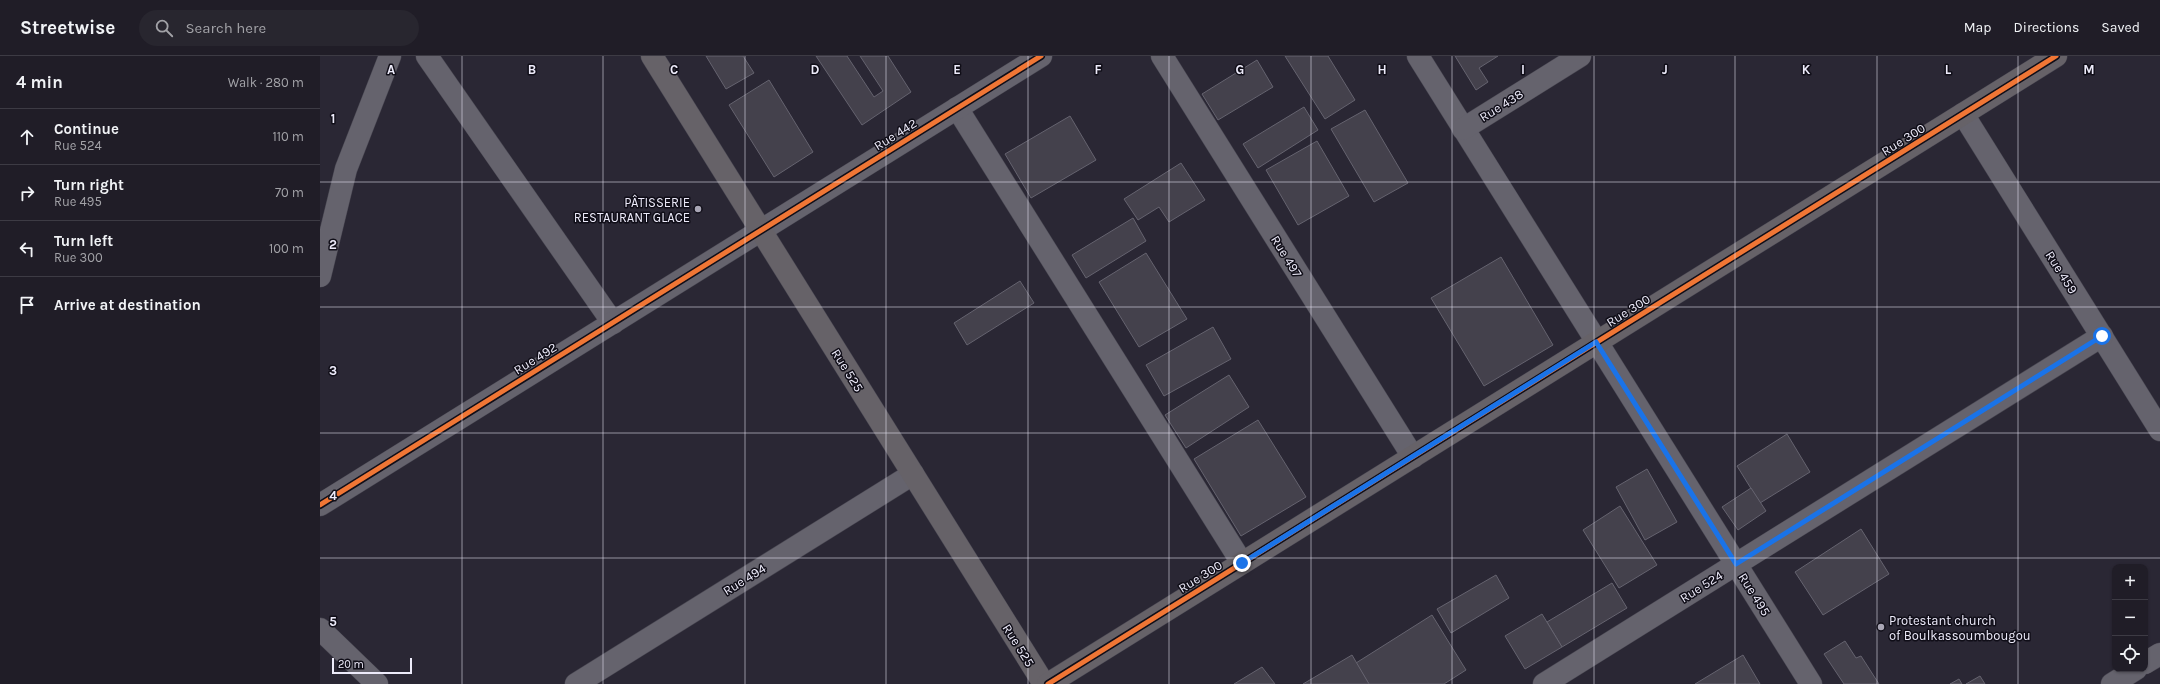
<!DOCTYPE html>
<meta charset="utf-8">
<style>
:root{--surface:#201d27;--page:#28262f;--text:#f1f3f6;--muted:#a2a2a7;--line:#3d3b44}
body{margin:0;font-family:Karla,sans-serif;background:var(--page);color:var(--text)}
.controls{position:absolute;right:12px;bottom:12px;display:grid;overflow:hidden;border-radius:8px;box-shadow:0 1px 3px #0004}
.controls button{width:36px;height:36px;display:grid;place-items:center;padding:0;border:0;border-bottom:1px solid var(--line);background:var(--surface);color:var(--text);font:20px sans-serif}
.scale{position:absolute;left:12px;bottom:10px;width:80px;box-sizing:border-box;padding-left:4px;border:2px solid #edebfa;border-top:0;font-size:11px;line-height:14px;white-space:nowrap;color:#edebfa;-webkit-text-stroke:3px #100e18;paint-order:stroke}
.stop{position:absolute;width:12px;height:12px;margin:-9px;border:3px solid #1a73e8;border-radius:50%;background:#fff}
.stop.end{background:#1a73e8;border-color:#fff;box-shadow:0 1px 4px #0008}
.list{margin:0;padding:0;list-style:none}
h2{display:flex;justify-content:space-between;align-items:center;height:52px;margin:0;padding:0 16px;font-size:17px}
h2 small{font-size:13px;font-weight:400;color:var(--muted)}
.list li{display:grid;grid-template-columns:26px 1fr auto;gap:12px;align-items:center;box-sizing:border-box;height:56px;padding:0 16px;border-top:1px solid var(--line)}
.list b{display:block;font-size:15px;white-space:nowrap}
.list p{margin:0;font-size:13px;white-space:nowrap;color:var(--muted)}
.list em{font-size:13px;font-style:normal;color:var(--muted)}
.icon{flex:none;width:22px;height:22px;fill:none;stroke:currentColor;stroke-width:2;stroke-linecap:round;stroke-linejoin:round}
.map{position:relative;flex:none;width:1840px;height:628px;overflow:hidden}
header{display:flex;align-items:center;gap:24px;box-sizing:border-box;height:56px;padding:0 20px;background:var(--surface);border-bottom:1px solid var(--line)}
header strong{font-size:19px}
nav{display:flex;gap:22px;margin-inline-start:auto;font-size:14px}
.search{width:280px;height:36px;background:var(--page);display:flex;align-items:center;gap:10px;box-sizing:border-box;padding:0 14px;border-radius:22px;color:var(--muted);font-size:15px}
main{display:flex}
aside{flex:1;background:var(--surface)}
.map>svg:first-child{display:block}
</style>
<header>
<strong>Streetwise</strong>
<div class="search"><svg class="icon" aria-label="search" viewBox="0 0 24 24"><circle cx="10" cy="10" r="6"/><path d="M15 15l6 6"/></svg>Search here</div>
<nav><a>Map</a><a>Directions</a><a>Saved</a></nav>
</header>
<main>
<aside>
<h2>4 min<small>Walk · 280 m</small></h2>
<ul class="list">
<li><svg class="icon" aria-label="ahead" viewBox="0 0 24 24"><path d="M12 20V5M6 11l6-6 6 6"/></svg><div><b>Continue</b><p>Rue 524</p></div><em>110 m</em></li>
<li><svg class="icon" aria-label="right" viewBox="0 0 24 24"><path d="M7 20v-9h11M14 6l5 5-5 5"/></svg><div><b>Turn right</b><p>Rue 495</p></div><em>70 m</em></li>
<li><svg class="icon" aria-label="left" viewBox="0 0 24 24"><path d="M17 20v-9H6M10 6l-5 5 5 5"/></svg><div><b>Turn left</b><p>Rue 300</p></div><em>100 m</em></li>
<li><svg class="icon" aria-label="arrive" viewBox="0 0 24 24"><path d="M6 21V4h12l-3 4 3 4H6"/></svg><div><b>Arrive at destination</b></div></li>
</ul>
</aside>
<div class="map">
<svg width="1840" height="628" viewBox="0 0 1840 628">
<rect width="100%" height="100%" fill="#2a2734"/>
<g fill="#44414c" stroke="#65636f">
<polygon points="386,0 423,0 434,17 406,33"/>
<polygon points="496,0 527,0 554,41 563,35 540,0 568,0 591,36 542,69"/>
<polygon points="965,0 1008,0 1035,44 1005,63"/>
<polygon points="1135,0 1178,0 1159,12 1168,26 1156,34"/>
<polygon points="937,4 953,31 898,64 882,38"/>
<polygon points="449,24 493,96 454,121 409,49"/>
<polygon points="984,51 998,74 938,112 923,88"/>
<polygon points="1045,54 1088,127 1054,146 1011,73"/>
<polygon points="750,60 776,104 711,142 685,98"/>
<polygon points="997,85 1029,140 978,169 946,114"/>
<polygon points="861,107 885,144 849,166 839,151 818,164 804,143"/>
<polygon points="813,162 826,185 766,222 752,199"/>
<polygon points="826,197 867,263 819,291 779,226"/>
<polygon points="1181,201 1233,289 1164,330 1111,242"/>
<polygon points="700,225 714,247 647,289 634,267"/>
<polygon points="893,271 911,303 844,340 826,309"/>
<polygon points="909,319 929,351 866,392 845,359"/>
<polygon points="938,364 986,441 921,480 874,403"/>
<polygon points="1467,378 1490,416 1440,447 1417,410"/>
<polygon points="1327,413 1357,466 1325,484 1296,431"/>
<polygon points="1431,432 1446,455 1418,474 1402,451"/>
<polygon points="1300,450 1337,509 1299,532 1263,474"/>
<polygon points="1541,473 1569,518 1503,559 1475,516"/>
<polygon points="1176,519 1189,542 1131,577 1117,553"/>
<polygon points="1292,527 1307,552 1242,591 1227,566"/>
<polygon points="1222,558 1242,591 1205,613 1185,580"/>
<polygon points="1112,559 1146,614 1124,628 1049,628 1036,607"/>
<polygon points="1525,585 1536,602 1541,600 1559,628 1524,628 1504,598"/>
<polygon points="1032,599 1049,628 983,628"/>
<polygon points="1423,599 1440,628 1375,628"/>
<polygon points="942,611 955,628 914,628"/>
<polygon points="1660,620 1665,628 1646,628"/>
<polygon points="1639,623 1642,628 1630,628"/>
</g>
<g fill="none" stroke-linecap="round" stroke-linejoin="round">
<defs>
<g id="street">
<polyline points="107,0 293,267"/>
<polyline points="842,0 1093,401"/>
<polyline points="1098,0 1491,628"/>
<polyline points="637,52 922,507"/>
<polyline points="1643,58 1840,374"/>
<polyline points="1143,73 1260,0"/>
<polyline points="0,220 26,113 70,0"/>
<polyline points="0,449 721,0"/>
<polyline points="0,573 57,628"/>
<polyline points="1825,607 1840,598"/>
<polyline points="256,628 593,418"/>
<polyline points="1224,628 1782,280"/>
<polyline points="1792,628 1816,613"/>
</g>
<g id="secondary">
<polyline points="332,0 724,628"/>
<polyline points="728,628 1736,0"/>
</g>
</defs>
<use href="#street" stroke="#474550" stroke-width="23"/>
<use href="#secondary" stroke="#474550" stroke-width="23"/>
<use href="#street" stroke="#65636d" stroke-width="22"/>
<use href="#secondary" stroke="#666268" stroke-width="22"/>
<defs>
<g id="cycleway">
<polyline points="0,449 721,0"/>
<polyline points="728,628 1736,0"/>
</g>
</defs>
<use href="#cycleway" stroke="#100e18" stroke-width="8"/>
<use href="#cycleway" stroke="#f07635" stroke-width="5"/>
</g>
<g fill="none" stroke-linecap="round" stroke-linejoin="round">
<polyline stroke="#1a73e8" stroke-width="5" points="922,507 1276,286 1416,508 1782,280"/>
</g>
<path fill="none" stroke="#edebfa" stroke-width="1" stroke-opacity="0.55" d="M142 0V628M283 0V628M425 0V628M566 0V628M708 0V628M849 0V628M991 0V628M1132 0V628M1274 0V628M1415 0V628M1557 0V628M1698 0V628M0 126H1840M0 251H1840M0 377H1840M0 502H1840"/>
<g fill="#a9a6b5" stroke="#100e18" stroke-width="1.5">
<circle cx="378" cy="153" r="4"/>
<circle cx="1561" cy="571" r="4"/>
</g>
<g text-anchor="middle" stroke-width="3" stroke-linejoin="round" paint-order="stroke">
<g font-size="13" fill="#edebfa" stroke="#100e18">
<text transform="translate(1181 49) rotate(-32)" y="5">Rue 438</text>
<text transform="translate(575 78) rotate(-32)" y="5">Rue 442</text>
<text transform="translate(1583 83) rotate(-32)" y="5">Rue 300</text>
<text transform="translate(967 200) rotate(58)" y="5">Rue 497</text>
<text transform="translate(1742 216) rotate(58)" y="5">Rue 459</text>
<text transform="translate(1308 254) rotate(-32)" y="5">Rue 300</text>
<text transform="translate(215 302) rotate(-32)" y="5">Rue 492</text>
<text transform="translate(528 314) rotate(58)" y="5">Rue 525</text>
<text transform="translate(880 520) rotate(-32)" y="5">Rue 300</text>
<text transform="translate(424 523) rotate(-32)" y="5">Rue 494</text>
<text transform="translate(1381 530) rotate(-32)" y="5">Rue 524</text>
<text transform="translate(1435 538) rotate(58)" y="5">Rue 495</text>
<text transform="translate(699 589) rotate(58)" y="5">Rue 525</text>
</g>
<g font-size="13" fill="#edebfa" stroke="#100e18" text-anchor="end">
<text x="370" y="151">PÂTISSERIE<tspan x="370" dy="15">RESTAURANT GLACE</tspan></text>
<text x="1569" y="569" text-anchor="start">Protestant church<tspan x="1569" dy="15">of Boulkassoumbougou</tspan></text>
</g>
</g>
<g font-size="13" text-anchor="middle" font-weight="bold" fill="#edebfa" stroke="#100e18" stroke-width="3" stroke-linejoin="round" paint-order="stroke">
<text x="71" y="18">A</text>
<text x="212" y="18">B</text>
<text x="354" y="18">C</text>
<text x="495" y="18">D</text>
<text x="637" y="18">E</text>
<text x="778" y="18">F</text>
<text x="920" y="18">G</text>
<text x="1062" y="18">H</text>
<text x="1203" y="18">I</text>
<text x="1345" y="18">J</text>
<text x="1486" y="18">K</text>
<text x="1628" y="18">L</text>
<text x="1769" y="18">M</text>
<text x="13" y="67">1</text>
<text x="13" y="193">2</text>
<text x="13" y="319">3</text>
<text x="13" y="444">4</text>
<text x="13" y="570">5</text>
</g>
</svg>
<div class="controls">
<button>+</button>
<button>−</button>
<button><svg class="icon" aria-label="locate" viewBox="0 0 24 24"><circle cx="12" cy="12" r="6"/><path d="M12 2v4M12 18v4M2 12h4M18 12h4"/></svg></button>
</div>
<div class="scale">20 m</div>
<div class="stop" style="left:1782px;top:280px"></div>
<div class="stop end" style="left:922px;top:507px"></div>
</div>
</main>
